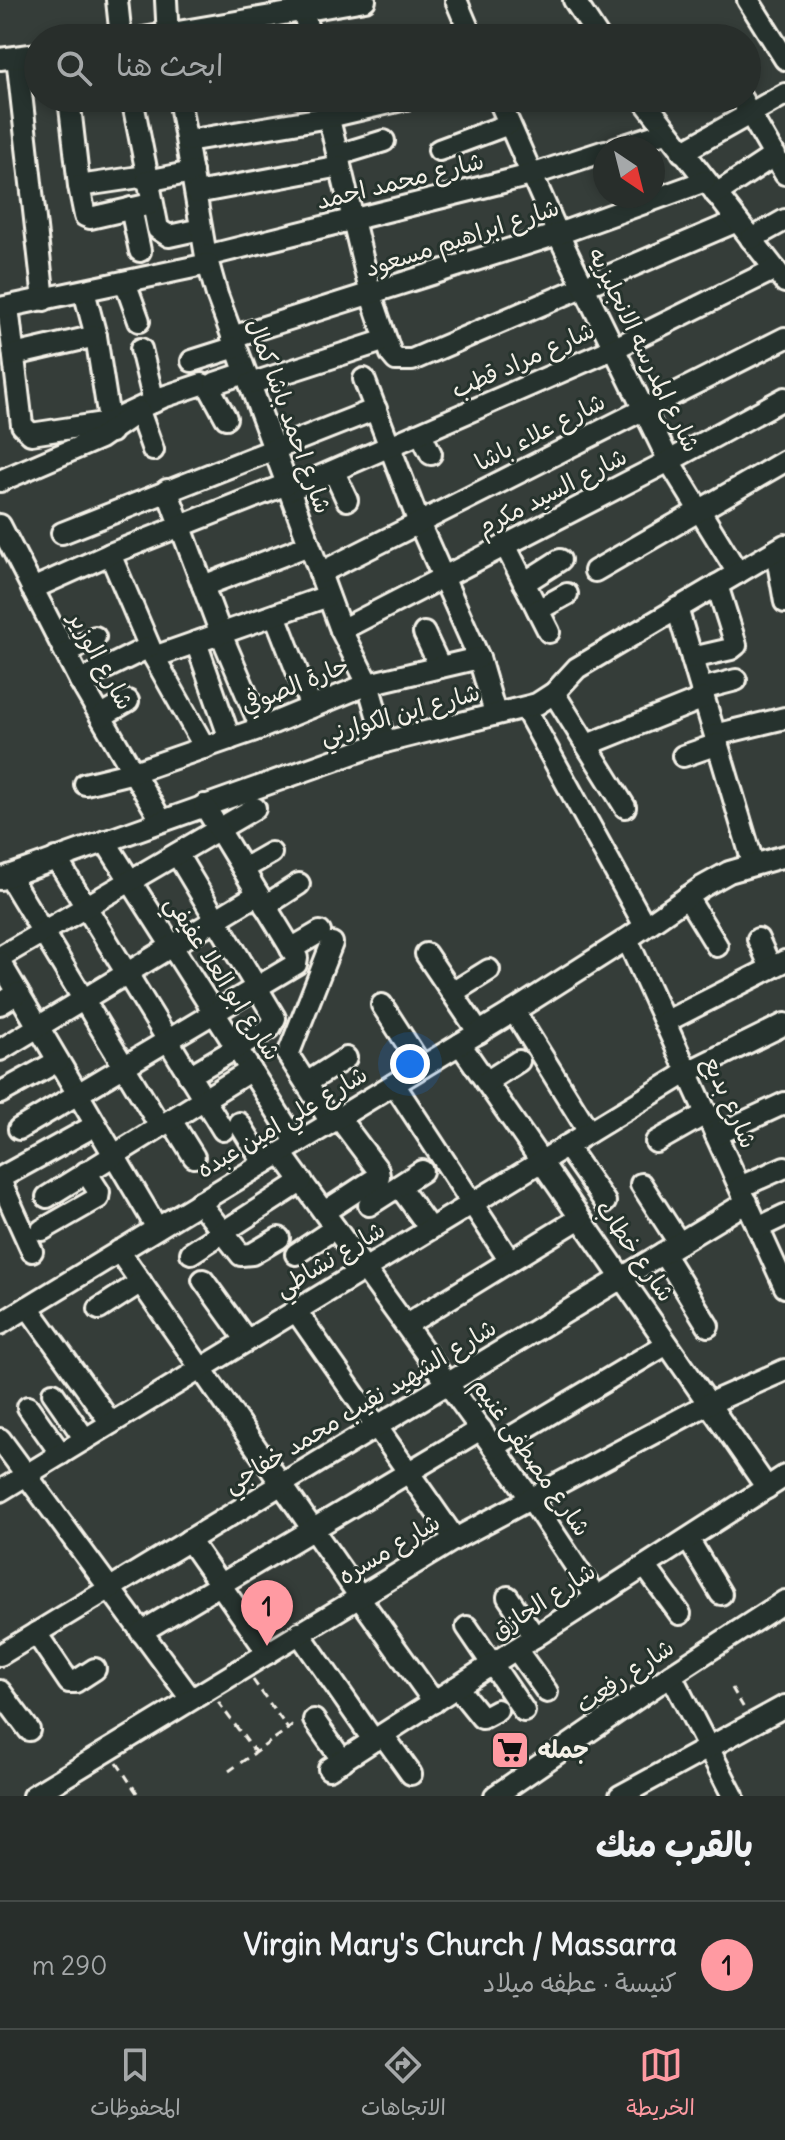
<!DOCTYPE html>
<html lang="ar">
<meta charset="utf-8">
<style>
:root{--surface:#282e2b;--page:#343a37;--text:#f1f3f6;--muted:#a5a8a9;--line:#444a47;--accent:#ff9aa2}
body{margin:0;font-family:Delius,"Playpen Sans Arabic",sans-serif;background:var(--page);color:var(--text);direction:rtl}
.compass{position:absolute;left:593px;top:136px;width:72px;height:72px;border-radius:50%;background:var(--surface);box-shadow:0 4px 12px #0003;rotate:145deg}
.you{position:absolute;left:410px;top:1064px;width:28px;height:28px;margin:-20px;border:6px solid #fff;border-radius:50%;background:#1a73e8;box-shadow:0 0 0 12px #1a73e833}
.badge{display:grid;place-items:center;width:52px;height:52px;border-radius:50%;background:var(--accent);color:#111;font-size:26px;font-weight:700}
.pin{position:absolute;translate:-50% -66px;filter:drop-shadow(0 2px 4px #0008)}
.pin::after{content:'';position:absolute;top:42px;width:28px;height:24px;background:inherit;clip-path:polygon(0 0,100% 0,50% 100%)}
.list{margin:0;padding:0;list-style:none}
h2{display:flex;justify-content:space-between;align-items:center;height:104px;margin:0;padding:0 32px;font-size:34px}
h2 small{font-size:26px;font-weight:400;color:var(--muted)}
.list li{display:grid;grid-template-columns:52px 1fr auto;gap:24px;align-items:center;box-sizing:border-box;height:128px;padding:0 32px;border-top:2px solid var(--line)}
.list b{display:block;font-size:30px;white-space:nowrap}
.list p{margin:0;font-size:26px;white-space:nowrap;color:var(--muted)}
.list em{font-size:26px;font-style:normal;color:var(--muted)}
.icon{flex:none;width:44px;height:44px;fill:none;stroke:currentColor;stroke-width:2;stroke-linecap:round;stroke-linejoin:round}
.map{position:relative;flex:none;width:785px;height:1796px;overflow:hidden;direction:ltr}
.search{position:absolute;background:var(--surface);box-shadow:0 4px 12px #0003;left:24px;right:24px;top:24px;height:88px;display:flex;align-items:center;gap:20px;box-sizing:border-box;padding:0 28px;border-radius:44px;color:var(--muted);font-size:30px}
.sheet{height:232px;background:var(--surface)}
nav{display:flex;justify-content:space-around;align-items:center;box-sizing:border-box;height:112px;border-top:2px solid var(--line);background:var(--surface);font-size:22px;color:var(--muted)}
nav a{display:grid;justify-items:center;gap:4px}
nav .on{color:var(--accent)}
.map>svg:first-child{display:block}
</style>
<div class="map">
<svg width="785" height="1796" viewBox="0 0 785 1796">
<rect width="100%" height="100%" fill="#353d39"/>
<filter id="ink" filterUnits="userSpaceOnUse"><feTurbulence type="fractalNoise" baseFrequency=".0125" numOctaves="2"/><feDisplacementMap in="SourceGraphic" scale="16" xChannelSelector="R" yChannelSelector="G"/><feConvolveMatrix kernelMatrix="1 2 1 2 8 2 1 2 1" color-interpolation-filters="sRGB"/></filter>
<g filter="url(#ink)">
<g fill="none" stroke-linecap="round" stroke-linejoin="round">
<defs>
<g id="minor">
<polyline points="117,0 121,38"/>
<polyline points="166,0 168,38"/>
<polyline points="456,0 472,38"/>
<polyline points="574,0 599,38"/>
<polyline points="748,0 785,59"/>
<polyline points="303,10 310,38"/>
<polyline points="143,38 365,0"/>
<polyline points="17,57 44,300"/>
<polyline points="0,59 38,54"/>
<polyline points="69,98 79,186 146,176"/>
<polyline points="132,98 158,229 169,236 201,229"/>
<polyline points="179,98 206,256 217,295 341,630 368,684 385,742"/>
<polyline points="324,98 371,295 391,354 396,360 412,360 737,221"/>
<polyline points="498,98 558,234 669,461 738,573"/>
<polyline points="642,98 785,282"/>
<polyline points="741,98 785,174"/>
<polyline points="187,141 329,117 410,98"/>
<polyline points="616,148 666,132"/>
<polyline points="439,150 509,124"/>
<polyline points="682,152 785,94"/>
<polyline points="338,155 384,141"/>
<polyline points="147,181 192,172"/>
<polyline points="79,186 85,216 90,218 151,204"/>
<polyline points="196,193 340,166"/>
<polyline points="716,194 775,155"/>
<polyline points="131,208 140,251"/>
<polyline points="751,239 785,220"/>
<polyline points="206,256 531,175 605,151"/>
<polyline points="125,282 139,321"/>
<polyline points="84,291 96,336 111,432"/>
<polyline points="8,307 22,425 31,434 110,422 163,397 202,384 209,387 226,418"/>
<polyline points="0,308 208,264"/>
<polyline points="232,337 558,234 705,181"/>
<polyline points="141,349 154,402"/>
<polyline points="14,355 96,336"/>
<polyline points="192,361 236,347"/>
<polyline points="364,379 419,523 479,658 495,713"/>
<polyline points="215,383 245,373"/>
<polyline points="250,384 386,340"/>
<polyline points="421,434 431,454"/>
<polyline points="334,472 347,500"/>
<polyline points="0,481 100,438 139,411 153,450"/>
<polyline points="167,490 221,634 261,728"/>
<polyline points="289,490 615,348 775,269"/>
<polyline points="0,525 80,681 161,820"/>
<polyline points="62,533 376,409"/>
<polyline points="505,545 549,632"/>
<polyline points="776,551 785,602"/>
<polyline points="110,554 154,657 205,748"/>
<polyline points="595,571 785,461"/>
<polyline points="320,573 785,338"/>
<polyline points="524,583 560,560"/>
<polyline points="203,586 309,545"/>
<polyline points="32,589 110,554 287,484"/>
<polyline points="677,608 753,863"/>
<polyline points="538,610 567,594"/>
<polyline points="275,615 311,707"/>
<polyline points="341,630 669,461 785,398"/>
<polyline points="424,633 440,667"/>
<polyline points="196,642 230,739"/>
<polyline points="66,653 95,637"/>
<polyline points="154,657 328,596"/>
<polyline points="692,658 731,649 736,645 717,585"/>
<polyline points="80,681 149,647"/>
<polyline points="701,689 736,680"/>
<polyline points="554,693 625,807"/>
<polyline points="525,708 645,926"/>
<polyline points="102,716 128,701"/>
<polyline points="715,735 785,718"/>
<polyline points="587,745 704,698"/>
<polyline points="683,756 718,744"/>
<polyline points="85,784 134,772 261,728 368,684 479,658"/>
<polyline points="105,841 297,1143"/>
<polyline points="177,854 275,1018 270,1028 189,1076"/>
<polyline points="56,858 223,1130"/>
<polyline points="243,869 271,853"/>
<polyline points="9,876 160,1126"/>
<polyline points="0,879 385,742 537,704 554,693 577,668 785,545"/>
<polyline points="687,897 717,946"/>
<polyline points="265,906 299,884"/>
<polyline points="627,939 785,1287"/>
<polyline points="758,939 771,968"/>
<polyline points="291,949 320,932"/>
<polyline points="426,954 479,1033"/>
<polyline points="0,957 255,808"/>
<polyline points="0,962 157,1228"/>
<polyline points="452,993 489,970"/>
<polyline points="0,1004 18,993"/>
<polyline points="382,1005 422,1067"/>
<polyline points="514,1011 589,1132"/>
<polyline points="665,1022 785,961"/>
<polyline points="460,1044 767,1488"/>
<polyline points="0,1050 258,894"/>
<polyline points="308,1082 346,1058"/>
<polyline points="486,1082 519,1061"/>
<polyline points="394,1084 510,1261"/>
<polyline points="0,1093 58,1061"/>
<polyline points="171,1120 194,1157"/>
<polyline points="331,1122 288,1055 332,943"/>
<polyline points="239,1123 264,1163"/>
<polyline points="19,1129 296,964 297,958 204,805"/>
<polyline points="716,1135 785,1103"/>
<polyline points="656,1142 707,1113"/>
<polyline points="566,1146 605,1202"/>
<polyline points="281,1153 531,1499 596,1597"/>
<polyline points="0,1178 96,1125"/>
<polyline points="0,1180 32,1251"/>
<polyline points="641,1184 679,1243"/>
<polyline points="399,1186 430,1229"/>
<polyline points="740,1187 785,1167"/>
<polyline points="47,1197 251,1070"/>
<polyline points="199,1202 241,1255 252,1254 279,1238"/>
<polyline points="369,1205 422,1171"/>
<polyline points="324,1212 379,1176 378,1170 339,1118"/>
<polyline points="758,1228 785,1215"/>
<polyline points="42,1230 98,1198 99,1192 86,1172"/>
<polyline points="119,1251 360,1597"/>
<polyline points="191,1253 302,1181"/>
<polyline points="663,1253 708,1326"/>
<polyline points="296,1254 335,1228"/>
<polyline points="203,1280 247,1341"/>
<polyline points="28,1307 111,1423"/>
<polyline points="99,1309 141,1282"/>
<polyline points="296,1311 455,1539"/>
<polyline points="0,1324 514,1011 627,939 702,887 729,872 785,856"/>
<polyline points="406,1325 580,1218"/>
<polyline points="53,1393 85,1439"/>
<polyline points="28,1407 61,1454"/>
<polyline points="0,1439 191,1699"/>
<polyline points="494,1447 667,1344"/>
<polyline points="0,1491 688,1072 785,1024"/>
<polyline points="688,1539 721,1594"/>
<polyline points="189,1540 268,1653"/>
<polyline points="645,1566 680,1614"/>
<polyline points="359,1597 434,1702"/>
<polyline points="508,1597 535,1637"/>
<polyline points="467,1627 524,1711"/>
<polyline points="141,1632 481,1429"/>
<polyline points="36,1633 69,1682 75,1682 95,1669"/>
<polyline points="299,1633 374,1741"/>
<polyline points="516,1649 547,1692"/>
<polyline points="0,1655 747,1202"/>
<polyline points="671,1675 733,1796"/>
<polyline points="457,1687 482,1718 497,1710"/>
<polyline points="0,1691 29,1730"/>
<polyline points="314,1720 343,1761"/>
<polyline points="383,1735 411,1774"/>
<polyline points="329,1769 785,1476"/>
<polyline points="33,1796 455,1539 708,1404 785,1370"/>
<polyline points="495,1796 671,1675 785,1601"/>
<polyline points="620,1796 785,1706"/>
</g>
</defs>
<use href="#minor" stroke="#f4f1e8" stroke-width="26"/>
<g stroke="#f4f1e8" stroke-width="3" stroke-dasharray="8 6" stroke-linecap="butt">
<polyline points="253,1680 288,1729"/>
<polyline points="732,1688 745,1710"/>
<polyline points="218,1702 255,1752"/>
<polyline points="117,1763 139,1796"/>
<polyline points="229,1771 295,1724"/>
</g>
<use href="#minor" stroke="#26332d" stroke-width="20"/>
</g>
</g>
<defs>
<symbol id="supermarket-square" viewBox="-11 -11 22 22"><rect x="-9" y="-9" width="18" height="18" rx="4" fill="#ff9aa2" stroke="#26332d"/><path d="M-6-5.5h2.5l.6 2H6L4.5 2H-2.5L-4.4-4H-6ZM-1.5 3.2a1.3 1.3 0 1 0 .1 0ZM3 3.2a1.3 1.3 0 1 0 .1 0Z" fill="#111"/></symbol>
</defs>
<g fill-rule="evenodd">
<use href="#supermarket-square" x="488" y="1728" width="44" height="44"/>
</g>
<g text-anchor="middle" stroke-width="6" stroke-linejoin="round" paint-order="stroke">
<g font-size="24" fill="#f4f1e8" stroke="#26332d">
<text transform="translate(400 181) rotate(-14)" y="8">شارع محمد احمد</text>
<text transform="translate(462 238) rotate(-18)" y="8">شارع ابراهيم مسعود</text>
<text transform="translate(644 350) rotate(64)" y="8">شارع المدرسه الانجليزيه</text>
<text transform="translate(523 360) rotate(-24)" y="8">شارع مراد قطب</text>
<text transform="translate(289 416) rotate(70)" y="8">شارع احمد باشا كمال</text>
<text transform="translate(540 432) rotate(-27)" y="8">شارع علاء باشا</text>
<text transform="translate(552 492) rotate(-27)" y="8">شارع السيد مكرم</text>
<text transform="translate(101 661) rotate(61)" y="8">شارع الوزير</text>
<text transform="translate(295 685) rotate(-22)" y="8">حارة الصوفي</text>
<text transform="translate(400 714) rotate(-16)" y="8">شارع ابن الكوارني</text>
<text transform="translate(223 978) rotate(57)" y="8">شارع ابو العلا عفيفي</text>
<text transform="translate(730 1102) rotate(66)" y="8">شارع بديع</text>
<text transform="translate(282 1122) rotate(-31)" y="8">شارع علي امين عبده</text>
<text transform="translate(635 1251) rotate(55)" y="8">شارع خطاب</text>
<text transform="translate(330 1259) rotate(-31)" y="8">شارع نشاطي</text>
<text transform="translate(360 1406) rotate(-31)" y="8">شارع الشهيد نقيب محمد خفاجي</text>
<text transform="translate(531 1457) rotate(55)" y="8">شارع مصطفى غنيم</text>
<text transform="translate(389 1549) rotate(-31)" y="8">شارع مسره</text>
<text transform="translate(543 1601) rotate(-33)" y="8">شارع الحازق</text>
<text transform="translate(625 1676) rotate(-34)" y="8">شارع رفعت</text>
</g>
<g font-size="24" font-weight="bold" fill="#f4f1e8" stroke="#26332d" text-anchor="start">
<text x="538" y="1758">جمله</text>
</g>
</g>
</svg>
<svg class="compass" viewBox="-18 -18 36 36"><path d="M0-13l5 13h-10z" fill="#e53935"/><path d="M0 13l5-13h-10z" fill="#a5a8a9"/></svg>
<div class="you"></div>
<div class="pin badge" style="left:267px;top:1646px">1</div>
<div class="search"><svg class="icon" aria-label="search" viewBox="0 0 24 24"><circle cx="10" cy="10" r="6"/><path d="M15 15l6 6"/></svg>ابحث هنا</div>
</div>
<section class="sheet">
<h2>بالقرب منك<small></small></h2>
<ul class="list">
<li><span class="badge">1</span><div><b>Virgin Mary's Church / Massarra</b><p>كنيسة · عطفه ميلاد</p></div><em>290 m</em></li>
</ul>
</section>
<nav>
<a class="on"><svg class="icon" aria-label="map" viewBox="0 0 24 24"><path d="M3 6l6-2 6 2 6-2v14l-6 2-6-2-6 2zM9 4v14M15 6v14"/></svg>الخريطة</a>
<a><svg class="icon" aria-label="directions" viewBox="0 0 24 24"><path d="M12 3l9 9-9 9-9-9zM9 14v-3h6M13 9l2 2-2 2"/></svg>الاتجاهات</a>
<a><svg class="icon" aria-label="saved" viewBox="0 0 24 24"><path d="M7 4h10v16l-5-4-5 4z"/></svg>المحفوظات</a>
</nav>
